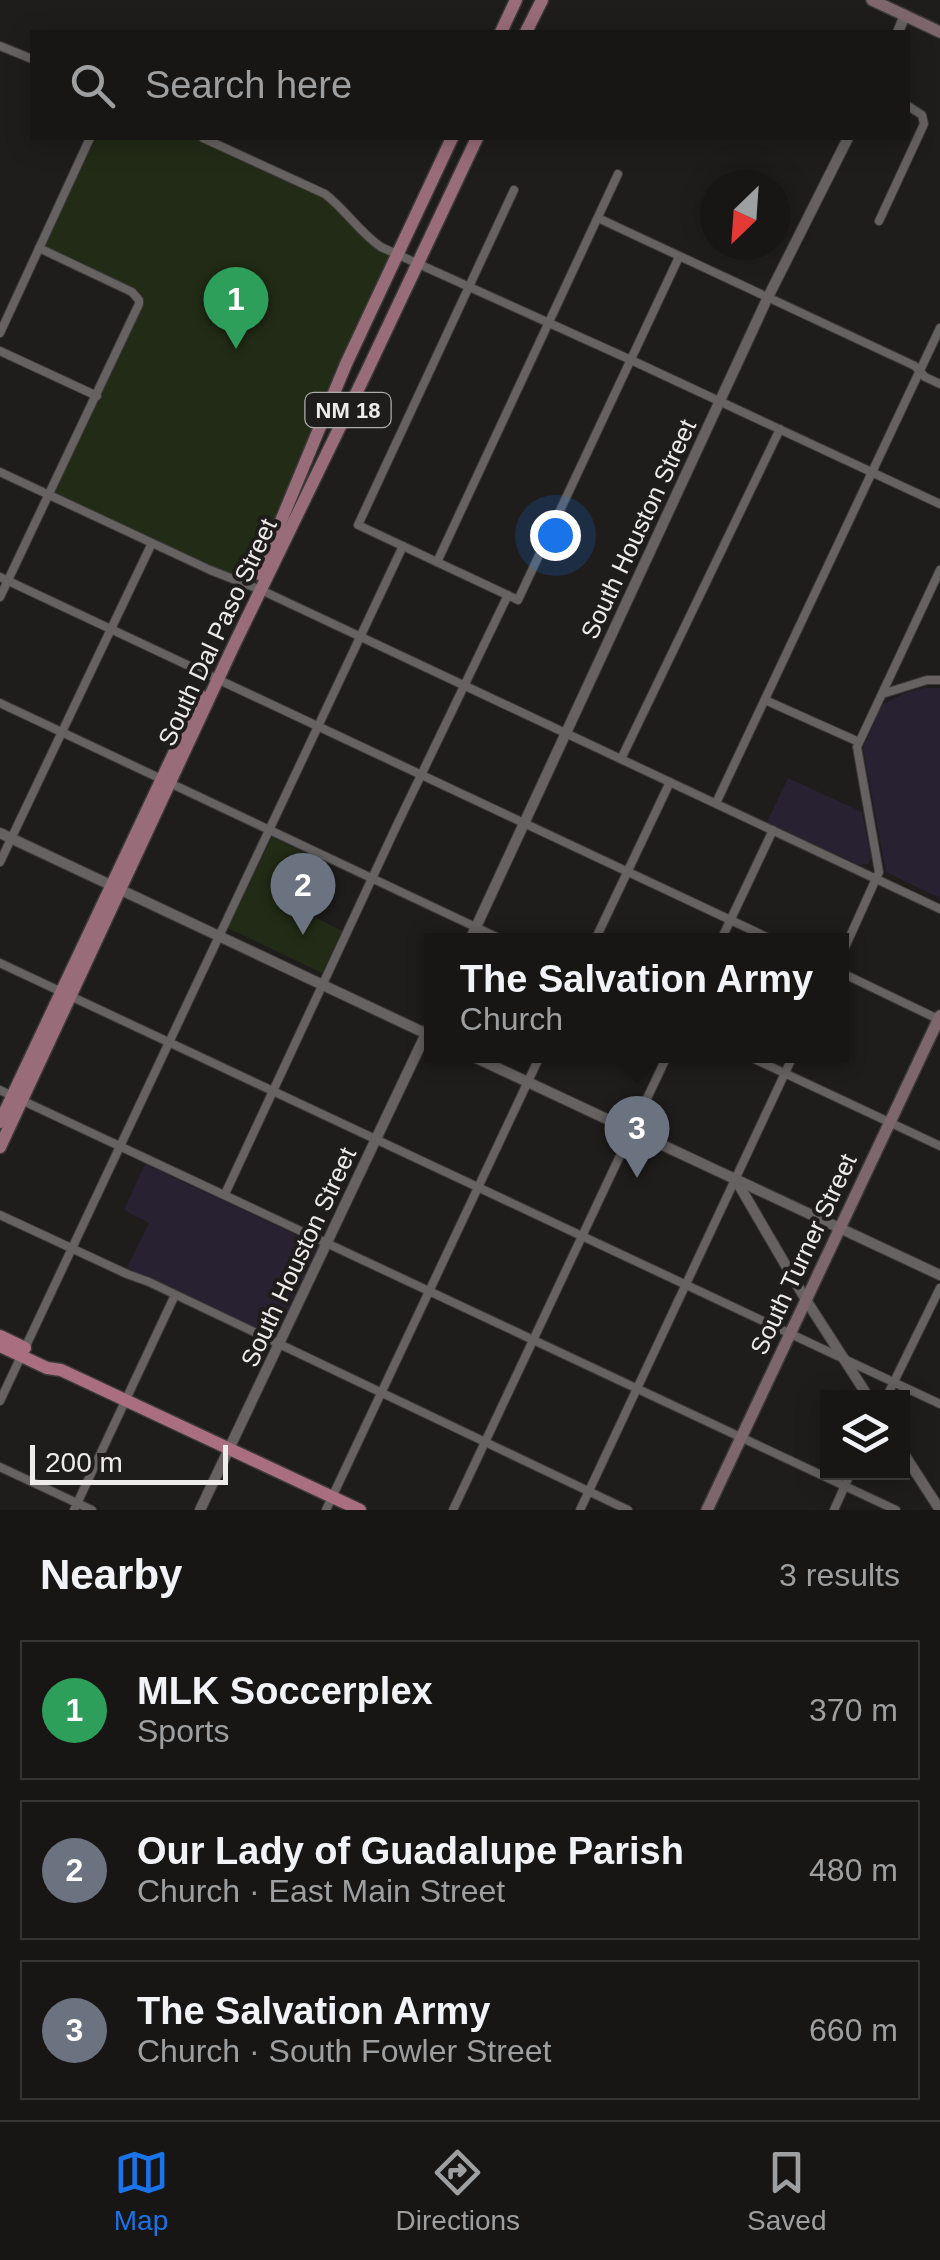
<!DOCTYPE html>
<meta charset="utf-8">
<style>
:root{--surface:#171615;--page:#201f1e;--text:#f1f3f6;--muted:#9e9fa0;--line:#363534;--accent:#1a73e8}
body{margin:0;font-family:Helvetica,sans-serif;background:var(--page);color:var(--text)}
.controls{position:absolute;right:30px;bottom:30px;display:grid;overflow:hidden;border-radius:0px;box-shadow:0 5px 25px #0003}
.controls button{width:90px;height:90px;display:grid;place-items:center;padding:0;border:0;border-bottom:2px solid var(--line);background:var(--surface);color:var(--text);font:50px sans-serif}
.compass{position:absolute;left:700px;top:170px;width:90px;height:90px;border-radius:50%;background:var(--surface);box-shadow:0 5px 25px #0003;rotate:205deg}
.scale{position:absolute;left:30px;bottom:25px;width:198px;box-sizing:border-box;padding-left:10px;border:5px solid #eeeceb;border-top:0;font-size:28px;line-height:35px;white-space:nowrap;color:#eeeceb;-webkit-text-stroke:8px #1f1d1c;paint-order:stroke}
.you{position:absolute;left:555px;top:535px;width:35px;height:35px;margin:-25px;border:8px solid #fff;border-radius:50%;background:#1a73e8;box-shadow:0 0 0 15px #1a73e833}
.badge{display:grid;place-items:center;width:65px;height:65px;border-radius:50%;background:var(--accent);color:#fff;font-size:32px;font-weight:700}
.pin{position:absolute;translate:-50% -82px;filter:drop-shadow(0 2px 5px #0008)}
.pin::after{content:'';position:absolute;top:52px;width:35px;height:30px;background:inherit;clip-path:polygon(0 0,100% 0,50% 100%)}
.popup{position:absolute;left:424px;top:933px;width:425px;height:130px;box-sizing:border-box;display:grid;place-content:center;border-radius:0px;background:var(--surface);filter:drop-shadow(0 2px 8px #0005);font-size:32px;white-space:nowrap;color:var(--muted)}
.popup b{font-size:38px;color:var(--text)}
.popup::after{content:'';position:absolute;left:50%;top:100%;margin-left:-20px;border:20px solid transparent;border-top-color:var(--surface)}
.list{margin:0;padding:0;list-style:none}
h2{display:flex;justify-content:space-between;align-items:center;height:130px;margin:0;padding:0 40px;font-size:42px}
h2 small{font-size:32px;font-weight:400;color:var(--muted)}
.list li{display:grid;grid-template-columns:65px 1fr auto;gap:30px;align-items:center;box-sizing:border-box;height:140px;margin:0 20px 20px;padding:0 20px;border:2px solid var(--line);border-radius:0px}
.list b{display:block;font-size:38px;white-space:nowrap}
.list p{margin:0;font-size:32px;white-space:nowrap;color:var(--muted)}
.list em{font-size:32px;font-style:normal;color:var(--muted)}
.icon{flex:none;width:55px;height:55px;fill:none;stroke:currentColor;stroke-width:2;stroke-linecap:round;stroke-linejoin:round}
.map{position:relative;flex:none;width:940px;height:1510px;overflow:hidden}
.search{position:absolute;background:var(--surface);box-shadow:0 5px 25px #0003;left:30px;right:30px;top:30px;height:110px;display:flex;align-items:center;gap:25px;box-sizing:border-box;padding:0 35px;border-radius:0px;color:var(--muted);font-size:38px}
.sheet{height:610px;background:var(--surface)}
nav{display:flex;justify-content:space-around;align-items:center;box-sizing:border-box;height:140px;border-top:2px solid var(--line);background:var(--surface);font-size:28px;color:var(--muted)}
nav a{display:grid;justify-items:center;gap:5px}
nav .on{color:var(--accent)}
.map>svg:first-child{display:block}
</style>
<div class="map">
<svg width="940" height="1510" viewBox="0 0 940 1510">
<rect width="100%" height="100%" fill="#1f1d1c"/>
<g fill="#282131">
<polygon points="924,688 940,688 940,898 886,872 863,748 882,705 907,692"/>
<polygon points="788,778 862,812 871,858 868,864 859,865 767,822"/>
<polygon points="145,1164 319,1246 276,1339 127,1268 149,1223 124,1210"/>
</g>
<g fill="#222b16">
<polygon points="94,138 203,138 325,194 359,229 398,254 254,587 50,496 139,300 42,249"/>
<polygon points="272,837 322,861 299,909 342,931 322,973 228,928"/>
</g>
<g fill="none" stroke-linecap="round" stroke-linejoin="round">
<defs>
<g id="minor">
<polyline points="0,46 32,59"/>
<path d="M203 138 325 194C346 210 359 232 381 247L631 360 940 504"/>
<polyline points="514,190 358,525 518,600 679,257"/>
<polyline points="598,218 915,366 925,377 940,384"/>
<polyline points="879,221 924,124 922,115 908,106"/>
<polyline points="0,333 90,138"/>
<polyline points="0,351 97,396"/>
<polyline points="0,472 210,570 261,590 940,909"/>
<polyline points="437,562 618,174"/>
<polyline points="0,577 773,940"/>
<polyline points="0,597 139,304 139,300 132,292 39,248"/>
<polyline points="882,694 927,680 940,680"/>
<polyline points="765,700 859,742"/>
<polyline points="0,703 503,940"/>
<polyline points="621,759 780,429"/>
<polyline points="716,803 940,328"/>
<polyline points="0,862 152,543"/>
<polyline points="595,940 670,782"/>
<polyline points="721,940 773,830"/>
<polyline points="842,954 879,872 857,747 940,570"/>
<polyline points="0,963 940,1404"/>
<polyline points="842,973 940,1020"/>
<polyline points="748,1056 940,1146"/>
<polyline points="0,1090 896,1510"/>
<polyline points="225,1194 396,827 508,595"/>
<polyline points="0,1215 127,1274 149,1282 628,1510"/>
<polyline points="886,1398 940,1288"/>
<polyline points="0,1401 403,546"/>
<polyline points="0,1467 92,1510"/>
<polyline points="74,1510 175,1295"/>
<polyline points="326,1510 540,1056"/>
<polyline points="453,1510 667,1056"/>
<polyline points="580,1510 793,1056"/>
<polyline points="834,1510 851,1472"/>
</g>
<g id="tertiary">
<polyline points="898,32 905,15"/>
<polyline points="0,833 429,1035"/>
<polyline points="470,940 768,297 848,138"/>
<polyline points="472,1056 940,1275"/>
<polyline points="736,1180 806,1300 869,1398"/>
<polyline points="902,1451 940,1510"/>
<polyline points="200,1510 432,1021"/>
</g>
<g id="secondary">
<polyline points="872,0 940,32"/>
<polyline points="707,1510 940,1016"/>
</g>
<g id="primary">
<polyline points="501,32 516,0"/>
<polyline points="526,32 542,0"/>
<polyline points="259,574 346,364 452,138"/>
<polyline points="0,1122 201,696"/>
<polyline points="0,1147 232,649 366,373 477,138"/>
</g>
<g id="trunk">
<polyline points="0,1336 25,1348"/>
<polyline points="0,1346 47,1368 61,1370 360,1510"/>
</g>
</defs>
<use href="#minor" stroke="#3b3939" stroke-width="10"/>
<use href="#tertiary" stroke="#3b3939" stroke-width="12"/>
<use href="#secondary" stroke="#3b3939" stroke-width="14"/>
<use href="#primary" stroke="#3b3939" stroke-width="15"/>
<use href="#trunk" stroke="#3b3939" stroke-width="15"/>
<use href="#minor" stroke="#656261" stroke-width="8"/>
<use href="#tertiary" stroke="#656261" stroke-width="10"/>
<use href="#secondary" stroke="#7e676c" stroke-width="11"/>
<use href="#primary" stroke="#986c78" stroke-width="12"/>
<use href="#trunk" stroke="#a96f80" stroke-width="12"/>
</g>
<g text-anchor="middle" stroke-width="8" stroke-linejoin="round" paint-order="stroke">
<rect fill="#1f1d1c" stroke="#b0aead" stroke-width="2.5" x="305.5" y="393" width="85" height="34" rx="8"/>
<g font-size="22" font-weight="bold" fill="#eeeceb">
<text x="348" y="418">NM 18</text>
</g>
<g font-size="25" fill="#eeeceb" stroke="#1f1d1c">
<text transform="translate(638 529) rotate(-65)" y="9">South Houston Street</text>
<text transform="translate(217 632) rotate(-65)" y="9">South Dal Paso Street</text>
<text transform="translate(803 1254) rotate(-65)" y="9">South Turner Street</text>
<text transform="translate(298 1257) rotate(-65)" y="9">South Houston Street</text>
</g>
</g>
</svg>
<div class="controls">
<button><svg class="icon" aria-label="layers" viewBox="0 0 24 24"><path d="M12 4l9 5-9 5-9-5zM3 14l9 5 9-5"/></svg></button>
</div>
<svg class="compass" viewBox="-18 -18 36 36"><path d="M0-13l5 13h-10z" fill="#e53935"/><path d="M0 13l5-13h-10z" fill="#9e9fa0"/></svg>
<div class="scale">200 m</div>
<div class="you"></div>
<div class="pin badge" style="left:236px;top:349px;background:#2e9e5b">1</div>
<div class="pin badge" style="left:303px;top:935px;background:#6b7280">2</div>
<div class="pin badge" style="left:637px;top:1178px;background:#6b7280">3</div>
<div class="popup"><b>The Salvation Army</b>Church</div>
<div class="search"><svg class="icon" aria-label="search" viewBox="0 0 24 24"><circle cx="10" cy="10" r="6"/><path d="M15 15l6 6"/></svg>Search here</div>
</div>
<section class="sheet">
<h2>Nearby<small>3 results</small></h2>
<ul class="list">
<li><span class="badge" style="background:#2e9e5b">1</span><div><b>MLK Soccerplex</b><p>Sports</p></div><em>370 m</em></li>
<li><span class="badge" style="background:#6b7280">2</span><div><b>Our Lady of Guadalupe Parish</b><p>Church · East Main Street</p></div><em>480 m</em></li>
<li><span class="badge" style="background:#6b7280">3</span><div><b>The Salvation Army</b><p>Church · South Fowler Street</p></div><em>660 m</em></li>
</ul>
</section>
<nav>
<a class="on"><svg class="icon" aria-label="map" viewBox="0 0 24 24"><path d="M3 6l6-2 6 2 6-2v14l-6 2-6-2-6 2zM9 4v14M15 6v14"/></svg>Map</a>
<a><svg class="icon" aria-label="directions" viewBox="0 0 24 24"><path d="M12 3l9 9-9 9-9-9zM9 14v-3h6M13 9l2 2-2 2"/></svg>Directions</a>
<a><svg class="icon" aria-label="saved" viewBox="0 0 24 24"><path d="M7 4h10v16l-5-4-5 4z"/></svg>Saved</a>
</nav>
